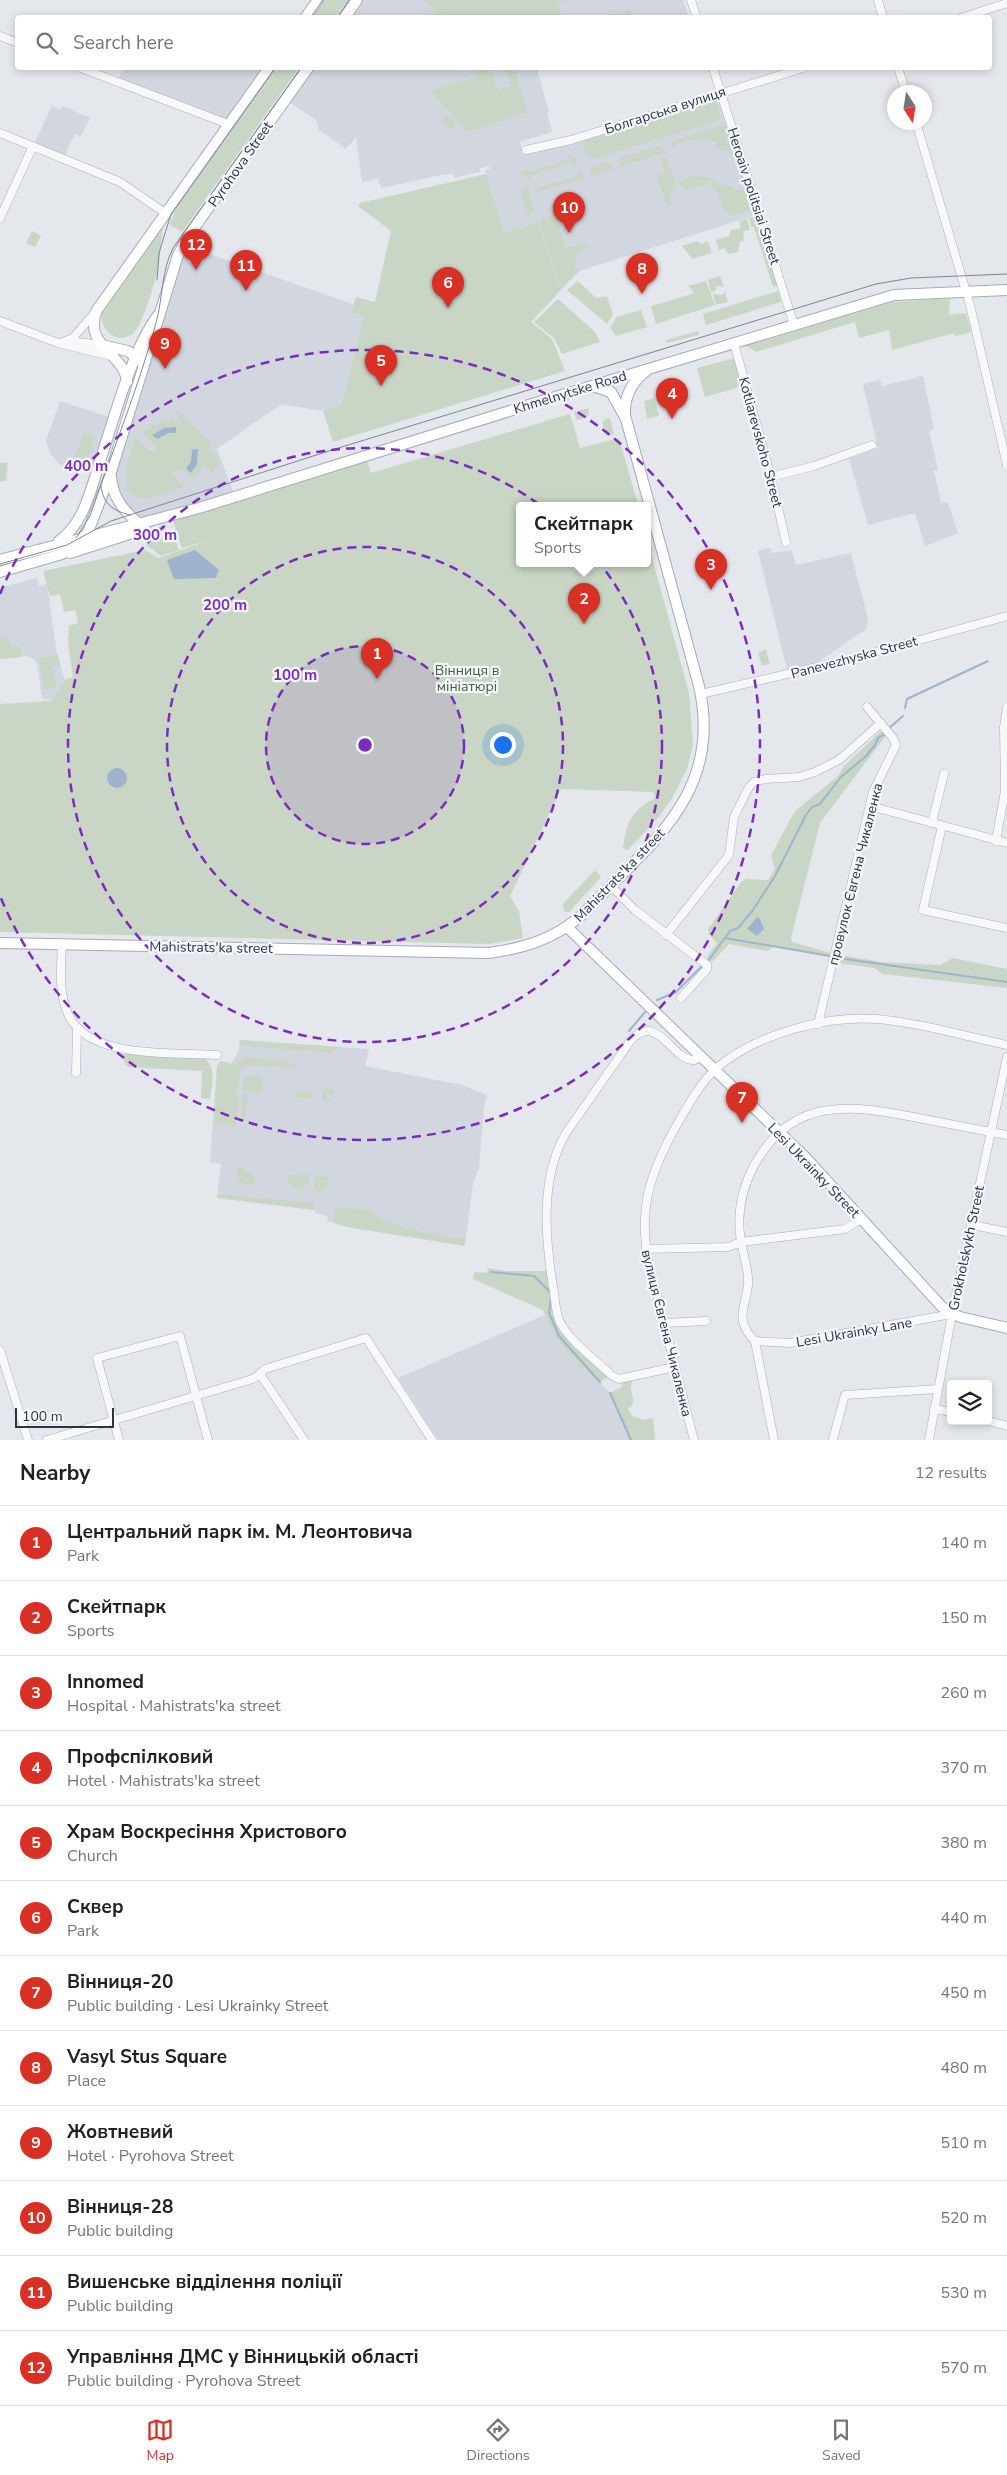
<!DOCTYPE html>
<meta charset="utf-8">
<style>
:root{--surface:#fff;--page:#f2f2f2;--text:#202124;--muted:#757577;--line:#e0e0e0;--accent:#d93025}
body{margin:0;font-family:"Nunito Sans",sans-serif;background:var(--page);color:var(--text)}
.controls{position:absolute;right:15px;bottom:15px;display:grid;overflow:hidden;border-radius:5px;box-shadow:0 2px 8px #0003}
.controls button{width:45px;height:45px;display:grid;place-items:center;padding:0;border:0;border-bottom:1px solid var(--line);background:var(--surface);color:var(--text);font:25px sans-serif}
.compass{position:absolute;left:887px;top:85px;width:45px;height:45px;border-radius:50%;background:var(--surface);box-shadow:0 2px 8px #0003;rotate:168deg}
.scale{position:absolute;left:15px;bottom:12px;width:99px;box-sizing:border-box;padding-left:5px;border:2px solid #2b3445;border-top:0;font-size:14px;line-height:18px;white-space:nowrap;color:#2b3445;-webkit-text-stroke:4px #f4f6f9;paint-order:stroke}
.you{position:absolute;left:502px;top:744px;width:18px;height:18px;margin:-12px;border:4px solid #fff;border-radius:50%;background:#1a73e8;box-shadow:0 0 0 8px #1a73e833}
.badge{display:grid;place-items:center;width:32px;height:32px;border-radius:50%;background:var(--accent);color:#fff;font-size:16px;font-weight:700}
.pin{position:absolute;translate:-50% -41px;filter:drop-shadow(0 1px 2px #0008)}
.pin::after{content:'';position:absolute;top:26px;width:18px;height:15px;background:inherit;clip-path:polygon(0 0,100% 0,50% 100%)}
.popup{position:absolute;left:516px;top:502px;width:135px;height:65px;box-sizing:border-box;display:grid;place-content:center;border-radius:5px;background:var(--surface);filter:drop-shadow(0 1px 4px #0005);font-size:16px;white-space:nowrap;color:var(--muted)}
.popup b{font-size:19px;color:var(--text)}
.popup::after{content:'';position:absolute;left:50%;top:100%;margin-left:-10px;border:10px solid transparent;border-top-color:var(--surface)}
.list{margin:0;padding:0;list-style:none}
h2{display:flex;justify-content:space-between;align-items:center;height:65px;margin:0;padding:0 20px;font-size:21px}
h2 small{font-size:16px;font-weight:400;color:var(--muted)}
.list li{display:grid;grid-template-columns:32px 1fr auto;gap:15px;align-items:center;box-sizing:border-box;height:75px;padding:0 20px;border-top:1px solid var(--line)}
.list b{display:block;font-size:19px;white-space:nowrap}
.list p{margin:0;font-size:16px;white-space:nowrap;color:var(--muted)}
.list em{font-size:16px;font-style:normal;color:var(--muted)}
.icon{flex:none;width:28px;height:28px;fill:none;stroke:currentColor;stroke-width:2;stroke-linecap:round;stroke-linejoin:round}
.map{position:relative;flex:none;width:1007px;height:1440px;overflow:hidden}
.search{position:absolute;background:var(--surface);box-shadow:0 2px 8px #0003;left:15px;right:15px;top:15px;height:55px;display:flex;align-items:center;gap:12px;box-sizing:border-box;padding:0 18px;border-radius:5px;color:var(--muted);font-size:19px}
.sheet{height:965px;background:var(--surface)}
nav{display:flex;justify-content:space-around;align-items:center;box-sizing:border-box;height:70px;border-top:1px solid var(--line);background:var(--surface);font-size:14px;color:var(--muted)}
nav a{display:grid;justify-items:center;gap:2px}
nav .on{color:var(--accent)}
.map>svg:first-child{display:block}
</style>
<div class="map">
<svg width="1007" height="1440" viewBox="0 0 1007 1440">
<rect width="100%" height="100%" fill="#e4e7ec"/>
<g fill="#d2d6de">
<polygon points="358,0 683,0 689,17 346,18"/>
<polygon points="123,68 269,68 228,124 117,82"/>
<polygon points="313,68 542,68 537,69 549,112 547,113 552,132 520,142 522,151 571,140 721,92 759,214 579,271 561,290 538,222 505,233 485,171 490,169 489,166 480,168 480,172 454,178 453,174 441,175 381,188 378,178 362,182 356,137 346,149 319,130 316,120 289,102"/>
<polygon points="52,106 61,110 63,106 90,118 81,136 75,134 64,157 34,144"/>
<polygon points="183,245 353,304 351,312 364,316 342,405 323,411 281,404 217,449 235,497 139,524 125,511 110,475"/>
<polygon points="923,376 934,429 929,431 938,470 934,471 941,503 948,503 958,533 925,546 915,513 868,525 849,459 878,448 863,384 880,380 882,386"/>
<polygon points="60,401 109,417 90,474 59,464 50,453 46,441"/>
<polygon points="770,548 772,553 792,550 796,565 851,553 868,619 866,629 817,663 787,670 758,551"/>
<polygon points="37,578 39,586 47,584 57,654 65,680 53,701 42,698 37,663 34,659 28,656 0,659 0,588"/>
<polygon points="240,1040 369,1049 365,1066 462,1085 487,1095 484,1107 479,1168 473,1183 465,1246 347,1227 327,1221 328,1216 315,1213 314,1210 217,1198 221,1164 210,1162 217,1066 220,1061 232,1063 239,1050"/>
<polygon points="549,1313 559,1336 610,1393 631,1440 438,1440 398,1378"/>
</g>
<g fill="#c9d6c5" fill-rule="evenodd">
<polygon points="325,0 348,0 335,17 313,17"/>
<polygon points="427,0 569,0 557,4 561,17 424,17 437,13 426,2"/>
<polygon points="630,10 631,17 604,17"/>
<polygon points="277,68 299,68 182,232 169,224 176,210"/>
<polygon points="476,68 491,68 498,90 511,86 505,68 514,68 527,112 467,132 431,91 478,76"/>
<polygon points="714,100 716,100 721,117 719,120 597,158 587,157 583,142"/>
<polygon points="445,114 454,120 454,126 450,128 445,125 443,117"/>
<path d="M724 125 726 126 735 155 715 147 716 142C702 139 689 139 675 144L676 149 670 146 672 141Z"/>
<polygon points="659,146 663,148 665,153 619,167 620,158"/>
<polygon points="568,155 577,157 578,160 575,166 572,167 570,163 531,175 531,180 520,173 528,168 530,172 569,160"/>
<polygon points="666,156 675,182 669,199 671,205 667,206 657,175 665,173 660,158"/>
<polygon points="608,162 613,169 590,176 590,168"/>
<polygon points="580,171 584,178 536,192 535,189 575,177"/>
<polygon points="486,174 505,233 538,222 561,290 531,322 552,339 565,371 333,442 323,411 342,405 364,316 351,312 356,297 375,302 391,231 358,206 360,203"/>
<polygon points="693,176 710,178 708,184 693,187 685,191 679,181"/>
<polygon points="713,180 723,187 726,184 738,190 746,189 752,209 735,214 726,212 718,194 711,186"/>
<polygon points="527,186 535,212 528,214 521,193 523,188"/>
<polygon points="556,214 565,248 586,242 588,249 577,253 575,266 579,271 561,287 540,223 543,218"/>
<polygon points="757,216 779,285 773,287 754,227 751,227 749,218"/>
<polygon points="747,219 750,230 744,231 743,241 740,242 738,252 729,254 724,248 719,250 716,240 729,236 731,230 741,228 739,221"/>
<path d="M164 224C160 240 161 257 157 273 153 288 145 314 138 327 126 348 97 336 102 309Z"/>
<polygon points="32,231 41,236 35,247 26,243"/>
<polygon points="698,241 701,244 708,241 712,253 692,259 682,246"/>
<polygon points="720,276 724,287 717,286 715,291 711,292 708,280"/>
<polygon points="578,281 596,298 607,296 613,315 607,324 567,290"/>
<polygon points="706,281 715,305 656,324 651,306 695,293 699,297 688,286"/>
<polygon points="778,291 781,302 706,325 703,314"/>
<polygon points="725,292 728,302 716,305 713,294 722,295"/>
<polygon points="950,298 949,315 966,313 971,332 955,336 954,333 892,350 889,330 859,338 855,322 756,352 746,346 891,302"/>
<polygon points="558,299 595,332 600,342 562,354 554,338 534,322"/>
<polygon points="641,310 647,327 616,336 610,327 617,317"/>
<polygon points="698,331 699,335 667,343 666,340"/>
<polygon points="735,358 743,386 705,397 697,368"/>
<polygon points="654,398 659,416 647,419 644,401"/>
<polygon points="589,408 588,417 577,420 574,412"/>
<path d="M178 411 212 444 209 448 219 462 212 473 204 466 194 480 183 469 172 472 178 481 186 486 147 499 134 497C118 480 130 457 136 437L144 447 154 453 156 446 143 433 159 422 173 419 176 421 179 417 176 413ZM192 450 199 457 194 469H186L191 461Z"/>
<path d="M570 414 580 448 619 438 638 505H520V563H648V543L689 693 693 745 687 769 671 800 658 818 628 850 623 848C627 821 631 811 655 798L653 792 561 789 510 896 519 911 523 938 489 944 0 932V704L52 701 65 680 73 677 68 642 69 626 78 623 75 610 64 612 60 594 50 596 43 571 145 550 158 558 210 540 182 548 173 521 367 460 371 473Z"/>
<polygon points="610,418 614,434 606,436 602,423 605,419"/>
<polygon points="84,432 95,436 87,461 82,460 78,468 72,466"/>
<polygon points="8,462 6,481 0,481 0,463"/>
<polygon points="167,524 165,530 147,536 144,534 143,532"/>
<polygon points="173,535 179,550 161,556 147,545 147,543"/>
<polygon points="5,636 8,638 10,646 20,647 21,657 0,659 0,640"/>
<polygon points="766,649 770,664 762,666 758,653"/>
<polygon points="58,655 60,665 52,667 56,688 44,690 39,658"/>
<polygon points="881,731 885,734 885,737 820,823 791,938 792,942 834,954 882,962 940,965 953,958 1007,969 1007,988 883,974 874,968 839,963 838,958 775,946 767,951 729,944 712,962 708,961 707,957 717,943 709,934 708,929 742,881 747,879 768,880 775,868 771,855 795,811 838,776 844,766"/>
<polygon points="595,870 601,877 569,912 564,911 563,904"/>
<polygon points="240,1040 338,1047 331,1053 239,1045"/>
<path d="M123 1053 204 1058C217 1067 212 1085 210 1099L201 1098 202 1071 128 1067 124 1061Z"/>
<path d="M244 1057 278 1060 296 1065 294 1068 246 1065C238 1072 239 1084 235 1093L239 1095 236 1126 214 1123 217 1066 220 1061 237 1064Z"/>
<polygon points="248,1076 262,1076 262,1092 243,1091 244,1078"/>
<polygon points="329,1088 334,1090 335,1095 327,1095 327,1099 333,1101 322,1100 323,1089"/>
<polygon points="296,1091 313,1093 313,1099 295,1098"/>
<polygon points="242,1095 248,1095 246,1118 241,1118"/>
<path d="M237 1167 245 1168V1172L252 1173 255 1178 254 1183 248 1186C239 1183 235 1176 237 1167Z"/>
<polygon points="299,1174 309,1174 308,1184 298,1190 288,1182 289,1175 298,1176"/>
<polygon points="315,1176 329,1177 327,1186 322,1192 316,1191 314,1186"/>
<polygon points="218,1194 315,1203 314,1210 217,1198"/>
<path d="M335 1207 369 1210C380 1224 446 1240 465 1237V1246L347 1227 333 1222Z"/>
<polygon points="488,1268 506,1271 551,1271 559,1319 611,1375 600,1382 579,1364 557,1339 543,1310 473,1279 474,1272 487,1273"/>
<path d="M632 1378C632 1381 631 1387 631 1390 632 1399 637 1402 628 1409L632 1416 644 1420 653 1418 655 1440H631L610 1393 622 1387 623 1379Z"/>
</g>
<g fill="#9fb4cc">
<polygon points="176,427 176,433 169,433 157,439 152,435 164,428"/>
<polygon points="198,449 197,464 191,473 186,469 191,461 192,450"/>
<polygon points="195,550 219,570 216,578 174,579 167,560"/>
<circle cx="117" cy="778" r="10"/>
<polygon points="759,917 764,929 757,936 747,929 756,918"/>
</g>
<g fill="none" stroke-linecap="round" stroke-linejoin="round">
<g stroke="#9fb4cc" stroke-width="2">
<polyline points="905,708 907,699 988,661"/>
<polyline points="888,729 903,716"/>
<polyline points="725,938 830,956"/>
<polyline points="838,958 1007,982"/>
<polyline points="708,961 730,931 738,928 753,910 775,876 806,815 812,807 820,804 841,777 866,756 875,745 878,738 885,734"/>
<polyline points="657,1000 676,992 703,965"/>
<polyline points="629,1031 645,1012"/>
<polyline points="491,1272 534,1276 550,1292"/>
<polyline points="551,1297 549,1313 559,1336 600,1382"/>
<polyline points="610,1393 631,1440"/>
</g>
<defs>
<g id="minor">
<polyline points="691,0 697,18"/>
<polyline points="878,0 883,18"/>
<polyline points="961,18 1007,3"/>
<polyline points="0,36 18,43"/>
<polyline points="81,68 228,124"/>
<polyline points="713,68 794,325"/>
<polyline points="898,68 906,92"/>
<polyline points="916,122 970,305 1007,465"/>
<polyline points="0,133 120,182 165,213"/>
<polyline points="526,150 571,140 803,68"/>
<polyline points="0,218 33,146"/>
<polyline points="0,321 58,343 111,356"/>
<polyline points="69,341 101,345"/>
<polyline points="61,343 73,338 97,310"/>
<polyline points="734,343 771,477 786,542"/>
<polyline points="771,477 814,466 872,445"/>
<polyline points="701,694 839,662 1007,616"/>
<polyline points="870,806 1007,843"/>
<polyline points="932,823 944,774"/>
<polyline points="942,826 923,910 1007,928"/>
<polyline points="996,841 1005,791 1004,727 1007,707"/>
<polyline points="610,885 635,910 707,965 707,969 681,998"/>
<polyline points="666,935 729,855 734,817 749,787 754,782 765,779 799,777 815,772 839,760 881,723"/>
<path d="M62 944C61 968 58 994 69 1016 91 1060 174 1052 217 1055"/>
<polyline points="818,1024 873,792 896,745 893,738 867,707"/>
<polyline points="76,1073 77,1028"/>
<polyline points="973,1225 1007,1232"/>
<polyline points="646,1249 728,1247 741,1242 845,1229 861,1219"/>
<polyline points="665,1323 706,1321"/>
<polyline points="755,1341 790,1343 952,1314"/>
<polyline points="0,1350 28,1440"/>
<path d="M675 1367 619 1379 611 1375C596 1360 567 1339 559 1320 555 1310 555 1296 553 1286 545 1238 540 1177 566 1133L631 1040C658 1011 672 1062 695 1060L700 1056"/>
<polyline points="260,1374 304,1440"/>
<polyline points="934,1409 951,1412"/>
<polyline points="988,1421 1007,1426"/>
<polyline points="833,1439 845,1395 938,1389"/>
<polyline points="47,1440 246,1381 255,1378 265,1369 366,1338 432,1440"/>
<polyline points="119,1440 97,1358 180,1336 208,1440"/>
<path d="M694 1440 649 1265C638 1211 649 1175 675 1128 687 1107 701 1081 719 1066 758 1034 827 1015 877 1019 920 1023 964 1036 1007 1045"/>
<path d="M774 1440 755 1341C734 1320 745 1309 748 1285 749 1275 746 1265 744 1255 735 1223 739 1193 755 1164 793 1095 853 1105 918 1118 948 1124 977 1129 1007 1135"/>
<polyline points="929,1440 952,1314 1007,1057"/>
</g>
<g id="major">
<polyline points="305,18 318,0"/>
<polyline points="344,18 357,0"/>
<polyline points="101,345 128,351 140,361"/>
<path d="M127 382C125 353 82 347 97 310L269 68"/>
<path d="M625 415C624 397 632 382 646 371"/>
<path d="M111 477C113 498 123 510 139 524"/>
<path d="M59 541C82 525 89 496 97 471 112 426 131 350 159 314"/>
<polyline points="70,553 145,529"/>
<polyline points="0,560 199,508 532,404 894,295 1007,290"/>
<polyline points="0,572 62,554 77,545 88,532 110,475 178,255 189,235 308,68"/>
<polyline points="567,927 806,1158 942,1307 960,1317 1007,1328"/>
<path d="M0 943 489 953C525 948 554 939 582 915 648 845 724 795 699 686L626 419 611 392 593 386"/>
</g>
</defs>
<use href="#minor" stroke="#a9aeb7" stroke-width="9"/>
<use href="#major" stroke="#a3abb8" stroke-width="12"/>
<use href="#minor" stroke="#f7f8fa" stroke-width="8"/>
<use href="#major" stroke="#fff" stroke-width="10"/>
<g stroke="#7d8696" stroke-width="1">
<polyline points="310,18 323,0"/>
<polyline points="337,18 349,0"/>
<polyline points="157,280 159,253 171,214 275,68"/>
<path d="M101 486C103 504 113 511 130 515"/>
<path d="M76 538 90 516C112 452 138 389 156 323 163 298 161 272 173 248L301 68"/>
<polyline points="0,564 67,545 111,521 335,449 876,284 911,278 1007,274"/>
</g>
</g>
<circle cx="365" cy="745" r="99" fill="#7b2cbf" fill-opacity=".12"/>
<g fill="none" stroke="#7b2cbf" stroke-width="2.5" stroke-dasharray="9 6">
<circle cx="365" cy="745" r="99"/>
<circle cx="365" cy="745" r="198"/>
<circle cx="365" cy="745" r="297"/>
<path d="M0 594A395 395 0 1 1 0 896"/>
</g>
<g text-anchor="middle" stroke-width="4.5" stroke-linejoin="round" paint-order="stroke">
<g font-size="14" fill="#2b3445" stroke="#f4f6f9">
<text transform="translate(665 110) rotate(-18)" y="5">Болгарська вулиця</text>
<text transform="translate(240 164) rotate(-55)" y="5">Pyrohova Street</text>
<text transform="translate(754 196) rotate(72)" y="5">Heroaiv politsiai Street</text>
<text transform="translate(570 392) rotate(-17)" y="5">Khmelnytske Road</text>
<text transform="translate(761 442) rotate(75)" y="5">Kotliarevskoho Street</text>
<text transform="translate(854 657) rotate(-15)" y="5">Panevezhyska Street</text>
<text transform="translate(855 874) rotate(-76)" y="5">провулок Євгена Чикаленка</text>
<text transform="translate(619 875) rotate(-46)" y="5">Mahistrats'ka street</text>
<text transform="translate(211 947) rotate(1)" y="5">Mahistrats'ka street</text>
<text transform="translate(814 1170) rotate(46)" y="5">Lesi Ukrainky Street</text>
<text transform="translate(966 1248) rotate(-78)" y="5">Grokholskykh Street</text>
<text transform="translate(854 1332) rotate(-10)" y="5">Lesi Ukrainky Lane</text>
<text transform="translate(667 1333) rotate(76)" y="5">вулиця Євгена Чикаленка</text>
</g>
<g font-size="14" fill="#3f6138" stroke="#f4f6f9">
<text x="467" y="675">Вінниця в<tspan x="467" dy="16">мініатюрі</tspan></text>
</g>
</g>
<circle cx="365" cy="745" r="8" fill="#7b2cbf" stroke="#f4f6f9" stroke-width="2.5"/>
<g font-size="15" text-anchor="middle" font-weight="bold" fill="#7b2cbf" stroke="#f4f6f9" stroke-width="4.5" stroke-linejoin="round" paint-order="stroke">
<text x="86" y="471">400 m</text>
<text x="155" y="540">300 m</text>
<text x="225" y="610">200 m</text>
<text x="295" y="680">100 m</text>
</g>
</svg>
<div class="controls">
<button><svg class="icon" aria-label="layers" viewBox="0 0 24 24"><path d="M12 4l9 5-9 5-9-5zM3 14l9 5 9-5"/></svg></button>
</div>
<svg class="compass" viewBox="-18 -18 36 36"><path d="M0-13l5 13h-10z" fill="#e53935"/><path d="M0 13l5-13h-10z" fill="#757577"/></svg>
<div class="scale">100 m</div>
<div class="you"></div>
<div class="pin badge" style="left:377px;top:679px">1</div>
<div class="pin badge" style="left:584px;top:624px">2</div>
<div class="popup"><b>Скейтпарк</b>Sports</div>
<div class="pin badge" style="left:711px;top:590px">3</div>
<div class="pin badge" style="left:672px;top:419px">4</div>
<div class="pin badge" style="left:381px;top:386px">5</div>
<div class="pin badge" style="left:448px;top:308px">6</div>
<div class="pin badge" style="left:742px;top:1123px">7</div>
<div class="pin badge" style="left:642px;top:294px">8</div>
<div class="pin badge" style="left:165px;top:369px">9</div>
<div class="pin badge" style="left:569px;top:233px">10</div>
<div class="pin badge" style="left:246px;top:291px">11</div>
<div class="pin badge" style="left:196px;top:270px">12</div>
<div class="search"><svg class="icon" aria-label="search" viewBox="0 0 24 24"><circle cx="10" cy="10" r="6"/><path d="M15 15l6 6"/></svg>Search here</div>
</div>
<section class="sheet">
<h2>Nearby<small>12 results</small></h2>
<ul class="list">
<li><span class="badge">1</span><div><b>Центральний парк ім. М. Леонтовича</b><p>Park</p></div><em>140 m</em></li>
<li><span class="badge">2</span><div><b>Скейтпарк</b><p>Sports</p></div><em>150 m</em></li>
<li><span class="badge">3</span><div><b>Innomed</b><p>Hospital · Mahistrats'ka street</p></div><em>260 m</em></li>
<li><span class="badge">4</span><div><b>Профспілковий</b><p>Hotel · Mahistrats'ka street</p></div><em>370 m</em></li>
<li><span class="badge">5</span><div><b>Храм Воскресіння Христового</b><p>Church</p></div><em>380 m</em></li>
<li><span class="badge">6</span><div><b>Сквер</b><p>Park</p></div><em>440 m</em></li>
<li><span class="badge">7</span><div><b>Вінниця-20</b><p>Public building · Lesi Ukrainky Street</p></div><em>450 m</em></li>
<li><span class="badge">8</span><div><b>Vasyl Stus Square</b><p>Place</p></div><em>480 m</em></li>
<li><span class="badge">9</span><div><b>Жовтневий</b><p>Hotel · Pyrohova Street</p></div><em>510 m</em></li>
<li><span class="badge">10</span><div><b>Вінниця-28</b><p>Public building</p></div><em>520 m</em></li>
<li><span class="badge">11</span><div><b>Вишенське відділення поліції</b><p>Public building</p></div><em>530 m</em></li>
<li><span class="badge">12</span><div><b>Управління ДМС у Вінницькій області</b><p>Public building · Pyrohova Street</p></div><em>570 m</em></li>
</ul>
</section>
<nav>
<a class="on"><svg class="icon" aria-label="map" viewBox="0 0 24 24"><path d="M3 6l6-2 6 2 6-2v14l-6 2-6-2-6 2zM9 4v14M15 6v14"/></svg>Map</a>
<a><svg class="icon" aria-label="directions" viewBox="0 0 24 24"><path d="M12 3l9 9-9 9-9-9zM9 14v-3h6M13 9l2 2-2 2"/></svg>Directions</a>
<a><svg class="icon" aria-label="saved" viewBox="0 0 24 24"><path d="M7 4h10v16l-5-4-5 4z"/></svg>Saved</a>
</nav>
